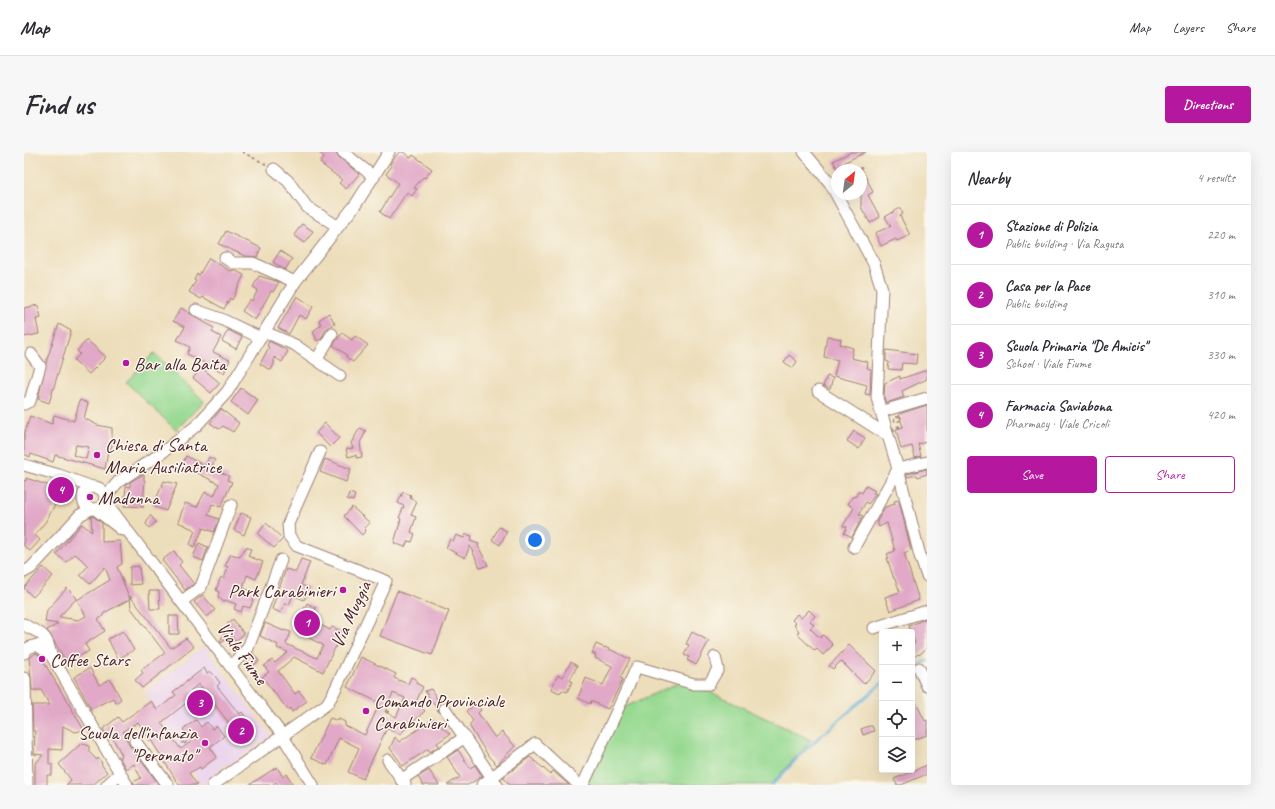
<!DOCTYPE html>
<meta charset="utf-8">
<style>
:root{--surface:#fff;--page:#f7f7f7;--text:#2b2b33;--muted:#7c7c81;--line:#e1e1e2;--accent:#b5179e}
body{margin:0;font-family:Caveat,sans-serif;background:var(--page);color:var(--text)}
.controls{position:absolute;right:12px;bottom:12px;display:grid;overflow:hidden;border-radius:4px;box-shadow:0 4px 16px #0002}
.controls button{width:36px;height:36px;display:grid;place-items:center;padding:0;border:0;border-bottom:1px solid var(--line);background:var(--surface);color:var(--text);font:20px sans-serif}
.compass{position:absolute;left:807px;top:12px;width:36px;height:36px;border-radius:50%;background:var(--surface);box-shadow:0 4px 16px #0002;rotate:29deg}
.you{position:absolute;left:511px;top:388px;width:14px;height:14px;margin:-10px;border:3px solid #fff;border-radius:50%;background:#1a73e8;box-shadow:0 0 0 6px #1a73e833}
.badge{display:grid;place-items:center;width:26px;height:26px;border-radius:50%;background:var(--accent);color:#fff;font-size:13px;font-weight:700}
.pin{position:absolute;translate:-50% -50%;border:2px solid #fff;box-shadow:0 1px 4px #0006}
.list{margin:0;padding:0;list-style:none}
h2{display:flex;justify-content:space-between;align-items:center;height:52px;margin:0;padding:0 16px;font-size:17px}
h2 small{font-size:13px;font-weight:400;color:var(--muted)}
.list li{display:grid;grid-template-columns:26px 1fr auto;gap:12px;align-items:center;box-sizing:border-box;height:60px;padding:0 16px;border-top:1px solid var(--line)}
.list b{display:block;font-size:15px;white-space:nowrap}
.list p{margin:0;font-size:13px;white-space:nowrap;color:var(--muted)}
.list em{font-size:13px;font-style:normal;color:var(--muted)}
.actions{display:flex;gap:8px;padding:12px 16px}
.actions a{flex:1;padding:9px 0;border:1px solid var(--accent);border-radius:4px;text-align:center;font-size:14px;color:var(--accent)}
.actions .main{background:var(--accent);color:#fff}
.icon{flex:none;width:22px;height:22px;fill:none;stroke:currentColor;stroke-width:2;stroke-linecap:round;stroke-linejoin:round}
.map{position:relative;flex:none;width:903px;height:633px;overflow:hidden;border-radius:4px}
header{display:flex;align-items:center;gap:24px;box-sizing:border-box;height:56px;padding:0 20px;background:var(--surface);border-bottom:1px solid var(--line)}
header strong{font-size:19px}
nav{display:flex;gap:22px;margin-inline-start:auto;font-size:14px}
.intro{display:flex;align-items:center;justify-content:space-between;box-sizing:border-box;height:96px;padding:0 24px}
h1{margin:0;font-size:28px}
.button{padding:10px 18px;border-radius:4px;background:var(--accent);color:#fff;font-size:14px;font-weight:700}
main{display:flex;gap:24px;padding:0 24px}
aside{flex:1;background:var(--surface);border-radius:4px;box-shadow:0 4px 16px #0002}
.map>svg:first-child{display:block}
</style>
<header>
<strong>Map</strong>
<nav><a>Map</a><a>Layers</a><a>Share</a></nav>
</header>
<div class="intro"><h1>Find us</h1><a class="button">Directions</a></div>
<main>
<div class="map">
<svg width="903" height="633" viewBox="0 0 903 633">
<rect width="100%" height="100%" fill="#fbf7ec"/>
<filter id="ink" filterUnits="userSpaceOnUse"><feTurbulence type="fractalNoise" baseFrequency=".025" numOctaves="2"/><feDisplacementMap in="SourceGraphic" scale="8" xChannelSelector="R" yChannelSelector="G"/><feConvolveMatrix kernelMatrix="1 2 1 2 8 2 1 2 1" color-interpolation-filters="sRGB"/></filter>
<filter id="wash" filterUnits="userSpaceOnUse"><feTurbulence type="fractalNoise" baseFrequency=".012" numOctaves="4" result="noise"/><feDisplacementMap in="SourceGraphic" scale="16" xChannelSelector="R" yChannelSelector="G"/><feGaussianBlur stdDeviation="0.9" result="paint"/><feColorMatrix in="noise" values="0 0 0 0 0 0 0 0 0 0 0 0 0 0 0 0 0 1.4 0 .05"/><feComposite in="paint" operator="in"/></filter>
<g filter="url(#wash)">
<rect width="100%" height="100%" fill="#eddebb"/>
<polygon fill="#ead1ed" points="180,494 247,584 206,613 198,613 196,620 177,633 121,540"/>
<g fill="#96d991" stroke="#707c5e">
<polygon points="130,201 180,249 152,278 102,230"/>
<polygon points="658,529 695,544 787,588 747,633 567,633 563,630 599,556"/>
</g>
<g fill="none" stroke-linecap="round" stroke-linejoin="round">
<g stroke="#5eaed8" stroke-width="2.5">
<polyline points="888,515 903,509"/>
<polyline points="748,633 783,596 858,531"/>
</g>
</g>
<g id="blocks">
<g fill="#e1a8c7" fill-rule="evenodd">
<polygon points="294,0 312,0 315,5 335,22 322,37 315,31 318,28 296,11 300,5"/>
<polygon points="375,0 379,0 387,6 389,3 408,17 401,26 399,25 390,36 393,37 388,44 383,40 365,67 356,60 374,31 362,22 368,14 366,12"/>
<polygon points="827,0 842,0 821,10 825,18 814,18 809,9"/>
<polygon points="837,15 849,40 844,43 856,65 846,71 837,55"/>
<polygon points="876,56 879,62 876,64 886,83 873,89 872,87 857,94 851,81 867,74 861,65"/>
<polygon points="278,72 289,79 281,91 270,83"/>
<polygon points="202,79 237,96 233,105 221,104 195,92"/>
<polygon points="256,99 268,107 261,118 249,110"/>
<polygon points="185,106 206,119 210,118 220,123 208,148 206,146 200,157 179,145 177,147 165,140 172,129 170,128 173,122 175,123"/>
<polygon points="235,124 255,130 249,140 247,139 231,168 218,159 226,147 228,149 234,138 229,135"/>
<polygon points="273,144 289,155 282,167 275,163 265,182 254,176"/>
<polygon points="14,153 17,166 12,167 15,182 0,185 0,156"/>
<polygon points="157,156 190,176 188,180 197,185 189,200 206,208 200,221 163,202 166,195 153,188 161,175 149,169"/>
<polygon points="305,161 311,172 302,177 297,187 293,189 289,179 297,173 295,168"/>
<polygon points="35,172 47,179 25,251 14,247 23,207"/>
<polygon points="204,178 218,185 212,197 198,189"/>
<polygon points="318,181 328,188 331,184 344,193 329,210 322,205 323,203 309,193"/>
<polygon points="803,184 817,187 816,192 829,196 827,206 844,210 843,216 847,217 846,243 841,242 843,233 810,224 814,208 800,205"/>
<polygon points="63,188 82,205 65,222 50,208 56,202 53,199"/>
<polygon points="245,189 264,199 258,210 250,205 250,212 247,218 236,212 245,195 243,194"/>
<polygon points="862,198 893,202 892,212 878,211 877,218 864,217 865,210 862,209"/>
<polygon points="765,203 773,209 769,216 760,210"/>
<polygon points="178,216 196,231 187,241 169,226"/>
<polygon points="903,218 903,227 878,239 880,245 862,251 860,245 861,231 876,224 876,227"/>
<polygon points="803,224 809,226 806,237 799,234"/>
<polygon points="217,236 234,248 224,263 207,250"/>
<path d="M56 248 64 251 60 266 73 273 88 276V293L86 299 84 298 81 317 31 303 29 310 7 302 6 305 0 302V283L6 264 28 272 30 263 50 269ZM52 293 65 295 62 307 49 303Z"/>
<polygon points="903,253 903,290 894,292 897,304 891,306 888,294 877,297 872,277 879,275 875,262"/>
<polygon points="197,257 215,271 209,280 199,274 195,277 186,271"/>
<polygon points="301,271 315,286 306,295 292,281"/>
<polygon points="336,276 342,279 336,291 338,305 332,306 332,303 324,305 322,297 329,296 327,291"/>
<polygon points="830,279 841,286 835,297 823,289"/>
<polygon points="162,304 181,314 185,305 191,308 187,316 205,324 203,328 208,330 197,355 188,352 184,363 195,367 190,380 179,376 171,395 166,393 171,378 154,370 161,351 173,355 181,340 190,344 195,332 158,313"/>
<polygon points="301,307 327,317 322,330 296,320"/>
<polygon points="903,317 903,322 894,325 893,323 883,325 883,322"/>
<polygon points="118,323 120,323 120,328 121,329 119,351 114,349 120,355 100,354 102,334 106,335 106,330"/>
<polygon points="2,326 38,338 35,347 34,347 22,369 11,383 16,388 6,399 0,394 0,328 2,329"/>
<polygon points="140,329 153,332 142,359 129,354"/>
<polygon points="842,334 851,339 849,341 852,342 844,352 842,350 835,362 839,364 828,385 820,381 823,375 819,374 830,356 824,352 829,344 832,345 835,339 838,341"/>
<polygon points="379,340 387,343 386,346 393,350 387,363 392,365 387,380 391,382 388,390 384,389 381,395 370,391 377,367 375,366 380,354 374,351"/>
<polygon points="325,341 331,343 329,349 323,347"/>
<polygon points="875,348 887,398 880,401 895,448 866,459 861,445 876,440 871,427 870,427 863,406 865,406 863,402 871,399 863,371 855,375 853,369 861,355 871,352 870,349"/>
<polygon points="328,355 346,371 340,376 342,378 338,383 320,364"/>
<polygon points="217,361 227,365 220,383 210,378"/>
<polygon points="126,363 132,370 125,376 122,372"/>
<polygon points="69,364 78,371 78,390 96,389 98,412 93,415 106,447 80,461 78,465 74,467 81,479 61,492 65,499 43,511 23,478 34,472 21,470 23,458 43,436 53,446 35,465 55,468 62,464 53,448 86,428 81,415 66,432 56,423 64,414 56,406 51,402 42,410 32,402 58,372 68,380 67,365"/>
<polygon points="242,371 259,387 250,396 234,382"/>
<polygon points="475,375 483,379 476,393 468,388"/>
<polygon points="442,382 448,384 446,389 455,392 454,394 464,413 456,416 446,394 441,406 422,396 426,387 429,389 432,383 440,386"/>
<polygon points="175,391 184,395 179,409 169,405"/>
<polygon points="222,395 227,397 224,404 239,410 232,427 223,423 219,436 232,441 226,456 219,454 217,460 210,457 212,452 201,448 200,450 194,445 195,440 192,438 197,425 200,427 204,415 201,414 207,402 216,405"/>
<polygon points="150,399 158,410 155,413 170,432 161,438 138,408"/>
<polygon points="277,407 286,410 277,433 285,436 280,448 269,443 265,453 261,451 257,461 248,457 262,417 272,420"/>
<polygon points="115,414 117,432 106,433 106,415"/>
<polygon points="19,415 29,424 9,445 0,436"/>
<polygon points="125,439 135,439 136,457 126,457"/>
<polygon points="373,439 425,459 408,503 356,484"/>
<polygon points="179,443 191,458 183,465 170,450"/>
<polygon points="106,444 147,496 162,486 170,495 118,536 111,528 119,521 117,518 141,501 107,456"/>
<polygon points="283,451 292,456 287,468 306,478 308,475 319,480 299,520 270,505 254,519 271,542 275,539 283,549 268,560 266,556 264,558 238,525 245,520 240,514 248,508 251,511 264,500 253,496 254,493 236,484 241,471 260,479 260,478 267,480 262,492 293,506 299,493 281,484 284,480 272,474"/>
<polygon points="785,458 791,464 786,469 790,473 786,476 796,486 799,483 809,493 799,503 793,497 791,499 773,482 775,479 770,473 772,472 768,468 773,462 777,466"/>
<polygon points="145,464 154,464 155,482 145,482"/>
<polygon points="903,466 903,496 895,503 894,502 888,507 888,492 891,491 885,474"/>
<polygon points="209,467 220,482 211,489 207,484 197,491 196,489 204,476 204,471"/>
<polygon points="99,479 110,498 94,507 84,487"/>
<polygon points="668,480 685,489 672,513 663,508 665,505 660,503 665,493 662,492"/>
<polygon points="572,492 581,496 581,495 606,507 596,526 599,527 584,557 567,549 566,552 554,546 562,526 579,533 588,514 571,506 572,503 568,501"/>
<polygon points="825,493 852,519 840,532 817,509 809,517 805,514"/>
<polygon points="12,501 17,505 60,578 51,580 39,574 38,598 25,597 25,612 28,612 28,623 23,623 23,633 11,633 11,612 19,603 10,602 11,579 9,579 8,553 26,553 17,538 8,538 5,506"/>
<polygon points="229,501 235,509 227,515 222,508"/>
<path d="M337 505 372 522 370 526 384 532 387 525 393 528 392 531 399 535 392 550 401 559 376 582 363 576 339 627 324 620 335 596 315 586 303 613 287 606 306 566 314 569 315 567 321 570V574L341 583 356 551 323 535ZM369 541 381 546 372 565 361 560Z"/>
<polygon points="547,510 553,514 546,528 548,530 543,540 538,538 536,541 527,537 534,523 538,525"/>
<polygon points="66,516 75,533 86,527 97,547 92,551 89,546 67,557 50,525"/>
<polygon points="180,516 183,521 186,519 191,524 196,531 193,534 215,562 218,560 225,570 220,575 223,579 213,588 208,582 211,579 175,532 167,538 171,544 137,571 157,597 168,589 159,577 172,568 177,575 183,570 188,577 193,574 200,584 186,595 193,605 177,617 176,615 165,621 173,633 155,633 127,588 126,589 114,570 99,579 105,593 134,631 133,633 110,633 109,630 117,626 110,612 102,617 95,605 98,603 88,585 85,587 79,577 94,565 98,570 127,549 133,558 152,543 149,540"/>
<polygon points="407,537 416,552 414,557 415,560 401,539"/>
<polygon points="888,542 901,569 903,568 903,583 889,588"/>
<polygon points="452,552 457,558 454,561 471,586 478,580 491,594 473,613 465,605 446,575 446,572 449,569 442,559"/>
<polygon points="410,567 426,582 413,591 415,594 406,600 404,597 379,614 366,596 371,585 375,590"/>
<polygon points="845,574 848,574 850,579 839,583 837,577"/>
<polygon points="58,591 65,594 65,600 73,608 74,606 78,611 77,612 83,620 69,633 42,633 47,628 35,612"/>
<polygon points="434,598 446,616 451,613 458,624 444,633 423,633 436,625 423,605"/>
<polygon points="506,605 526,622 529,619 545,633 486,633 479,625"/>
<polygon points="903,613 903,622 877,633 873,633 870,627"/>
<polygon points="253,615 259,625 263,622 269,633 254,633 252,630 248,633 225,633"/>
<polygon points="405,618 415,633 399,633 394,625"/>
</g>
</g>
</g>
<g filter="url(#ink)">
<use href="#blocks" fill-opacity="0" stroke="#9c7e73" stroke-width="1"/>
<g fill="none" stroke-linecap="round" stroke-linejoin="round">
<defs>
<g id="minor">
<polyline points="319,0 350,25"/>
<polyline points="780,0 806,31 850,112 858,137 853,246 874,317 896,404 903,424"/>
<polyline points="250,17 264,29 283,55 313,74"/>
<polyline points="201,106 209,111 229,111 271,130"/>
<polyline points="172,158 197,167 237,186"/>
<polyline points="241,180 271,193 316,224"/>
<polyline points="293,207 308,182"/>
<polyline points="794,239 863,283"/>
<polyline points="0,252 6,249 16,214 7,202"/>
<polyline points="856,260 903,246"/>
<polyline points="0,313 35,323 68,335"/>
<circle cx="70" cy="346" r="11"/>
<polyline points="81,345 94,330 139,300 172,274 203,240 271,130 332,52 365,0"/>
<polyline points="81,349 256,580 289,633"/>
<polyline points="71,357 98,378"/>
<polyline points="830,395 874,317 903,310"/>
<polyline points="0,420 7,416 45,375 56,363 67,357"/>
<polyline points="158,449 177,435 207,353"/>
<path d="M0 472C5 477 12 478 17 482 24 487 25 496 27 503L103 633"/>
<polyline points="850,476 903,459"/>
<polyline points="0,501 4,496 13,493 27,503"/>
<polyline points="207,514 224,496 257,408"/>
<polyline points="895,516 903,534"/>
<polyline points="421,557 473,633"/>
<polyline points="111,589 144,633"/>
<polyline points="364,608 381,632"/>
<polyline points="377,628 441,585"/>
<polyline points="83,633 96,621"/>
<polyline points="189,633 303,552 310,540 362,429 273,394 265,384 264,372 296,300"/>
<polyline points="458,633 511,592 555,633"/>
<polyline points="559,633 613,515 670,532 685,532 694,517 691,505"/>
</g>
<polyline id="major" points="0,527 2,633"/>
</defs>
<use href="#minor" stroke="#9c7e73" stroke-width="13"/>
<use href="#major" stroke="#9c7e73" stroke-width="15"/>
<g stroke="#9c7e73" stroke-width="1.5" stroke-dasharray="3 3" stroke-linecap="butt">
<polyline points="218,0 243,13"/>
<polygon points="876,264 878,268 871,270 870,266"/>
<polygon points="875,274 875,276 868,279 867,277"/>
<polygon points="363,559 366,560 365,561 363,560"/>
<polygon points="165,586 166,587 159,593 158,591"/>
</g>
<use href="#minor" stroke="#fff" stroke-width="11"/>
<use href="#major" stroke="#fff" stroke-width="13"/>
</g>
</g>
<g fill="#b5179e" stroke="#fbf7ec" stroke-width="1.5">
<circle cx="102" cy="211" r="4"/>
<circle cx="73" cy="303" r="4"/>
<circle cx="66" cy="345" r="4"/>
<circle cx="319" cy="438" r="4"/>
<circle cx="18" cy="507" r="4"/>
<circle cx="342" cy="559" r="4"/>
<circle cx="181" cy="591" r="4"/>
</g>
<g text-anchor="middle" stroke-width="3" stroke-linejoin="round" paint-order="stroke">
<g font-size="19" fill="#4a1f2b" stroke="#fbf7ec" text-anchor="start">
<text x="110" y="218">Bar alla Baita</text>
<text x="81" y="299">Chiesa di Santa<tspan x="81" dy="22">Maria Ausiliatrice</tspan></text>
<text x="74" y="352">Madonna</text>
<text x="311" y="445" text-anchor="end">Park Carabinieri</text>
<text x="26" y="514">Coffee Stars</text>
<text x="350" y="555">Comando Provinciale<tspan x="350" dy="22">Carabinieri</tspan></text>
<text x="173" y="587" text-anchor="end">Scuola dell'infanzia<tspan x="173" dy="22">"Peronato"</tspan></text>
</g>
<g font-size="19" fill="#4a1f2b" stroke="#fbf7ec">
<text transform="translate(326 462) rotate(-65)" y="7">Via Muggia</text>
<text transform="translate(219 501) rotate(54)" y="7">Viale Fiume</text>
</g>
</g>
</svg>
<div class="controls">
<button>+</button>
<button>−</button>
<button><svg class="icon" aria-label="locate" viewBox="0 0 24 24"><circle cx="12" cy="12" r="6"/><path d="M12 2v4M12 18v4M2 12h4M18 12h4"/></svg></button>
<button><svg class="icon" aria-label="layers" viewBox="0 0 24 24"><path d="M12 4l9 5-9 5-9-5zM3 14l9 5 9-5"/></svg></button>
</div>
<svg class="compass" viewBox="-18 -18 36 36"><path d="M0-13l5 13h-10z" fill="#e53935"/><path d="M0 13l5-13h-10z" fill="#7c7c81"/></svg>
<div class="you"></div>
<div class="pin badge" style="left:283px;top:471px">1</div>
<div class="pin badge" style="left:217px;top:579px">2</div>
<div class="pin badge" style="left:176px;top:551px">3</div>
<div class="pin badge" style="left:37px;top:338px">4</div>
</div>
<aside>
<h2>Nearby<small>4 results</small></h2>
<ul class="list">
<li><span class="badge">1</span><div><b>Stazione di Polizia</b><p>Public building · Via Ragusa</p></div><em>220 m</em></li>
<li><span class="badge">2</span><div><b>Casa per la Pace</b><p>Public building</p></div><em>310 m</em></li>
<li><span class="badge">3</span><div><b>Scuola Primaria &quot;De Amicis&quot;</b><p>School · Viale Fiume</p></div><em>330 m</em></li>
<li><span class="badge">4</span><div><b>Farmacia Saviabona</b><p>Pharmacy · Viale Cricoli</p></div><em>420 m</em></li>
</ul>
<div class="actions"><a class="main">Save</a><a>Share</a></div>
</aside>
</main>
